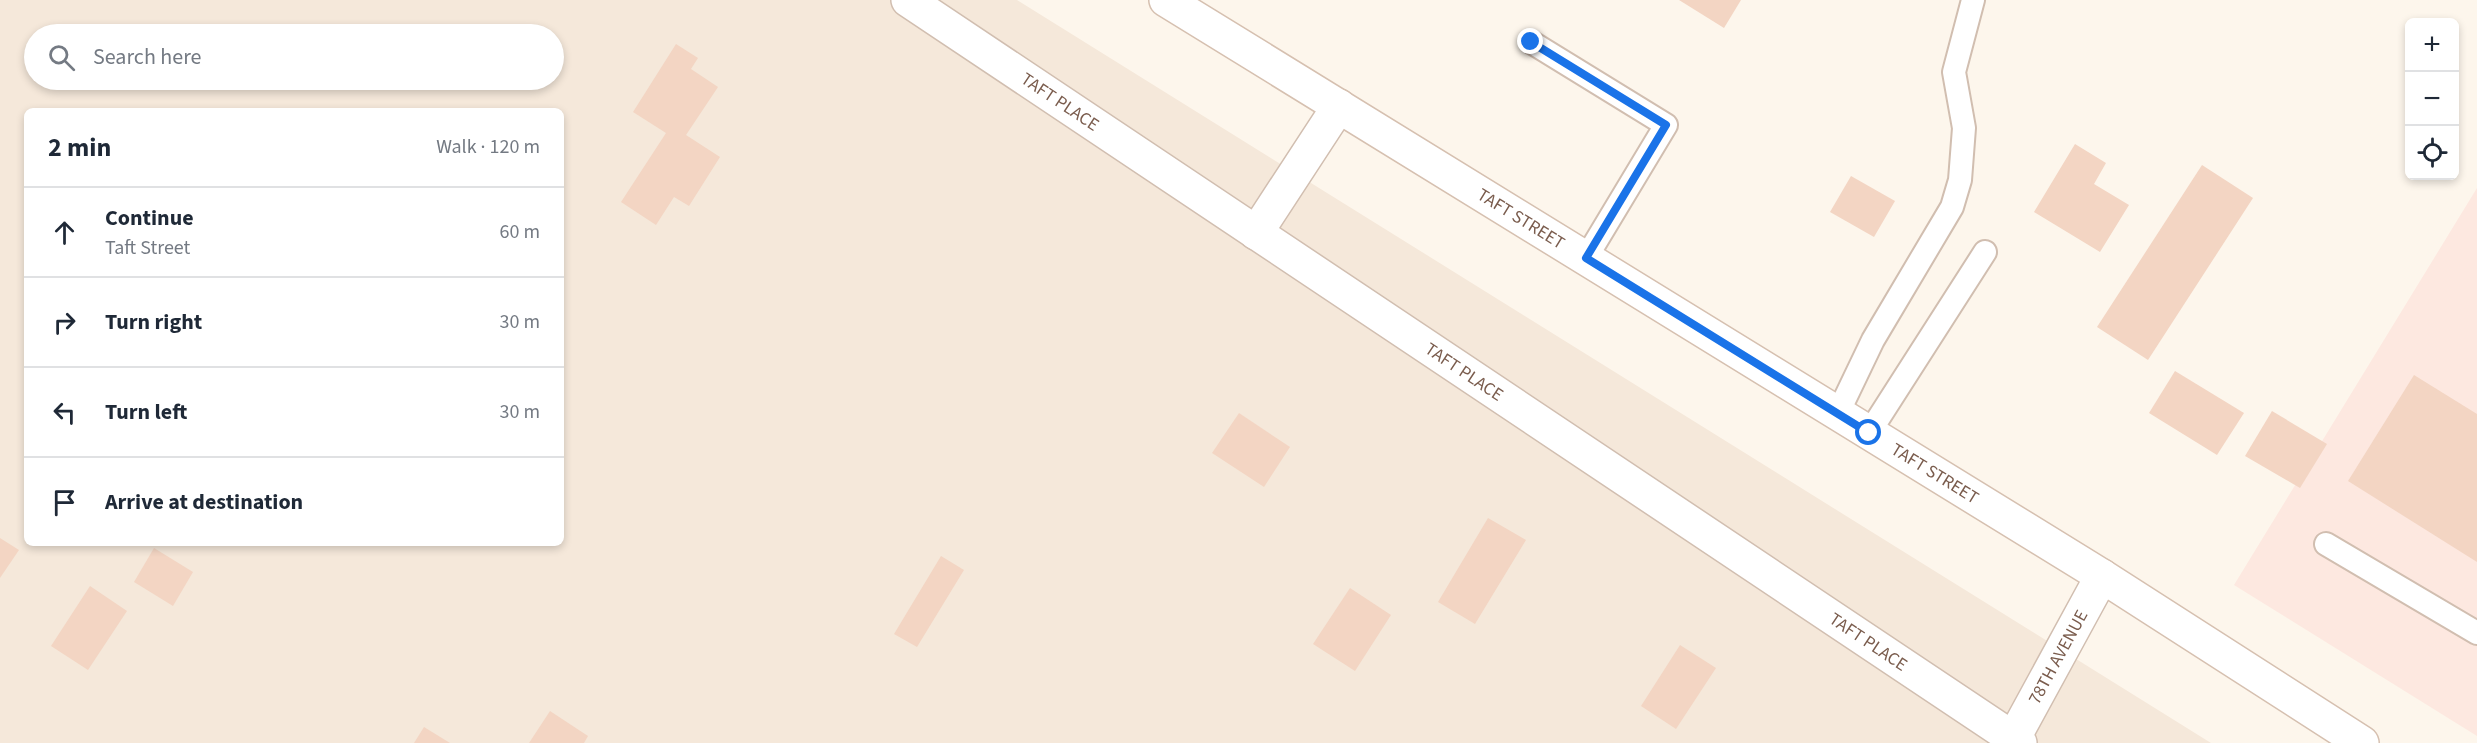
<!DOCTYPE html>
<meta charset="utf-8">
<style>
:root{--surface:#fff;--page:#f6f6f7;--text:#1f2937;--muted:#747a83;--line:#e0e1e3}
body{margin:0;font-family:"Source Sans 3",sans-serif;background:var(--page);color:var(--text)}
.controls{position:absolute;right:18px;top:18px;display:grid;overflow:hidden;border-radius:9px;box-shadow:0 3px 9px #0003}
.controls button{width:54px;height:54px;display:grid;place-items:center;padding:0;border:0;border-bottom:2px solid var(--line);background:var(--surface);color:var(--text);font:30px sans-serif}
.stop{position:absolute;width:18px;height:18px;margin:-14px;border:4px solid #1a73e8;border-radius:50%;background:#fff}
.stop.end{background:#1a73e8;border-color:#fff;box-shadow:0 2px 6px #0008}
.list{margin:0;padding:0;list-style:none}
h2{display:flex;justify-content:space-between;align-items:center;height:78px;margin:0;padding:0 24px;font-size:26px}
h2 small{font-size:20px;font-weight:400;color:var(--muted)}
.list li{display:grid;grid-template-columns:39px 1fr auto;gap:18px;align-items:center;box-sizing:border-box;height:90px;padding:0 24px;border-top:2px solid var(--line)}
.list b{display:block;font-size:22px;white-space:nowrap}
.list p{margin:0;font-size:20px;white-space:nowrap;color:var(--muted)}
.list em{font-size:20px;font-style:normal;color:var(--muted)}
.icon{flex:none;width:33px;height:33px;fill:none;stroke:currentColor;stroke-width:2;stroke-linecap:round;stroke-linejoin:round}
.map{position:relative;flex:none;width:2477px;height:743px;overflow:hidden}
.search{position:absolute;background:var(--surface);box-shadow:0 3px 9px #0003;left:24px;top:24px;width:540px;height:66px;display:flex;align-items:center;gap:15px;box-sizing:border-box;padding:0 21px;border-radius:33px;color:var(--muted);font-size:22px}
.panel{position:absolute;background:var(--surface);box-shadow:0 3px 9px #0003;left:24px;top:108px;width:540px;height:438px;border-radius:9px}
.map>svg:first-child{display:block}
</style>
<div class="map">
<svg width="2477" height="743" viewBox="0 0 2477 743">
<rect width="100%" height="100%" fill="#fdf6ec"/>
<path fill="#f5e8da" fill-rule="evenodd" d="M0 0H1017L2211 743H0ZM34 34H554V80H34ZM27 111H561V543H27Z"/>
<polygon fill="#fde8e0" points="2477,188 2477,736 2234,585"/>
<g fill="#f3d5c3">
<polygon points="1679,0 1741,0 1724,28"/>
<polygon points="676,44 698,58 691,69 718,87 686,135 720,157 689,206 674,197 656,225 621,202 666,133 633,112"/>
<polygon points="2075,144 2106,163 2094,184 2129,205 2100,252 2034,212"/>
<polygon points="2202,165 2253,198 2148,360 2097,327"/>
<polygon points="1851,176 1895,201 1874,237 1830,212"/>
<polygon points="2175,371 2244,413 2217,455 2149,413"/>
<polygon points="2414,375 2477,414 2477,562 2348,481"/>
<polygon points="2272,411 2327,444 2300,488 2245,456"/>
<polygon points="1239,413 1290,447 1264,487 1212,453"/>
<polygon points="1488,518 1526,540 1475,624 1438,602"/>
<polygon points="0,538 19,550 0,578"/>
<polygon points="154,548 193,572 173,606 134,582"/>
<polygon points="941,556 964,570 917,647 894,634"/>
<polygon points="90,586 127,611 88,670 51,646"/>
<polygon points="1350,588 1391,615 1355,671 1313,644"/>
<polygon points="1680,645 1716,668 1676,729 1641,706"/>
<polygon points="550,711 588,736 584,743 529,743"/>
<polygon points="424,727 450,743 414,743"/>
</g>
<g fill="none" stroke-linecap="round" stroke-linejoin="round">
<defs>
<g id="lane">
<polyline points="1531,42 1666,125 1586,258"/>
<polyline points="1838,413 1873,340 1952,207 1960,180 1964,128 1954,72 1973,0"/>
<polyline points="1869,433 1985,252"/>
<polyline points="2326,544 2477,633"/>
</g>
<g id="street">
<path id="s1" d="M908 0 2020 743"/>
<polyline points="1256,233 1339,106"/>
<path id="s2" d="M2011 743 2102 576"/>
</g>
<g id="secondary">
<path id="s3" d="M1166 0 2102 576 2362 743"/>
</g>
</defs>
<use href="#lane" stroke="#d1beb0" stroke-width="26"/>
<use href="#street" stroke="#d1beb0" stroke-width="36"/>
<use href="#secondary" stroke="#d6c0b0" stroke-width="36"/>
<use href="#lane" stroke="#fff" stroke-width="22"/>
<use href="#street" stroke="#fff" stroke-width="33"/>
<use href="#secondary" stroke="#fff" stroke-width="33"/>
</g>
<g fill="none" stroke-linecap="round" stroke-linejoin="round">
<polyline stroke="#1a73e8" stroke-width="8" points="1531,42 1666,125 1586,258 1869,433"/>
</g>
<g text-anchor="middle" stroke-width="6" stroke-linejoin="round" paint-order="stroke">
<g font-size="18" fill="#7a5c4d" stroke="#fffaf3">
<text dy="6" stroke="none"><textPath href="#s1" startOffset="183">TAFT PLACE</textPath></text>
<text dy="6" stroke="none"><textPath href="#s3" startOffset="417">TAFT STREET</textPath></text>
<text dy="6" stroke="none"><textPath href="#s1" startOffset="669">TAFT PLACE</textPath></text>
<text dy="6" stroke="none"><textPath href="#s3" startOffset="903">TAFT STREET</textPath></text>
<text dy="6" stroke="none"><textPath href="#s1" startOffset="1155">TAFT PLACE</textPath></text>
<text dy="6" stroke="none"><textPath href="#s2" startOffset="98">78TH AVENUE</textPath></text>
</g>
</g>
</svg>
<div class="controls">
<button>+</button>
<button>−</button>
<button><svg class="icon" aria-label="locate" viewBox="0 0 24 24"><circle cx="12" cy="12" r="6"/><path d="M12 2v4M12 18v4M2 12h4M18 12h4"/></svg></button>
</div>
<div class="stop" style="left:1869px;top:433px"></div>
<div class="stop end" style="left:1531px;top:42px"></div>
<div class="search"><svg class="icon" aria-label="search" viewBox="0 0 24 24"><circle cx="10" cy="10" r="6"/><path d="M15 15l6 6"/></svg>Search here</div>
<section class="panel">
<h2>2 min<small>Walk · 120 m</small></h2>
<ul class="list">
<li><svg class="icon" aria-label="ahead" viewBox="0 0 24 24"><path d="M12 20V5M6 11l6-6 6 6"/></svg><div><b>Continue</b><p>Taft Street</p></div><em>60 m</em></li>
<li><svg class="icon" aria-label="right" viewBox="0 0 24 24"><path d="M7 20v-9h11M14 6l5 5-5 5"/></svg><div><b>Turn right</b></div><em>30 m</em></li>
<li><svg class="icon" aria-label="left" viewBox="0 0 24 24"><path d="M17 20v-9H6M10 6l-5 5 5 5"/></svg><div><b>Turn left</b></div><em>30 m</em></li>
<li><svg class="icon" aria-label="arrive" viewBox="0 0 24 24"><path d="M6 21V4h12l-3 4 3 4H6"/></svg><div><b>Arrive at destination</b></div></li>
</ul>
</section>
</div>
